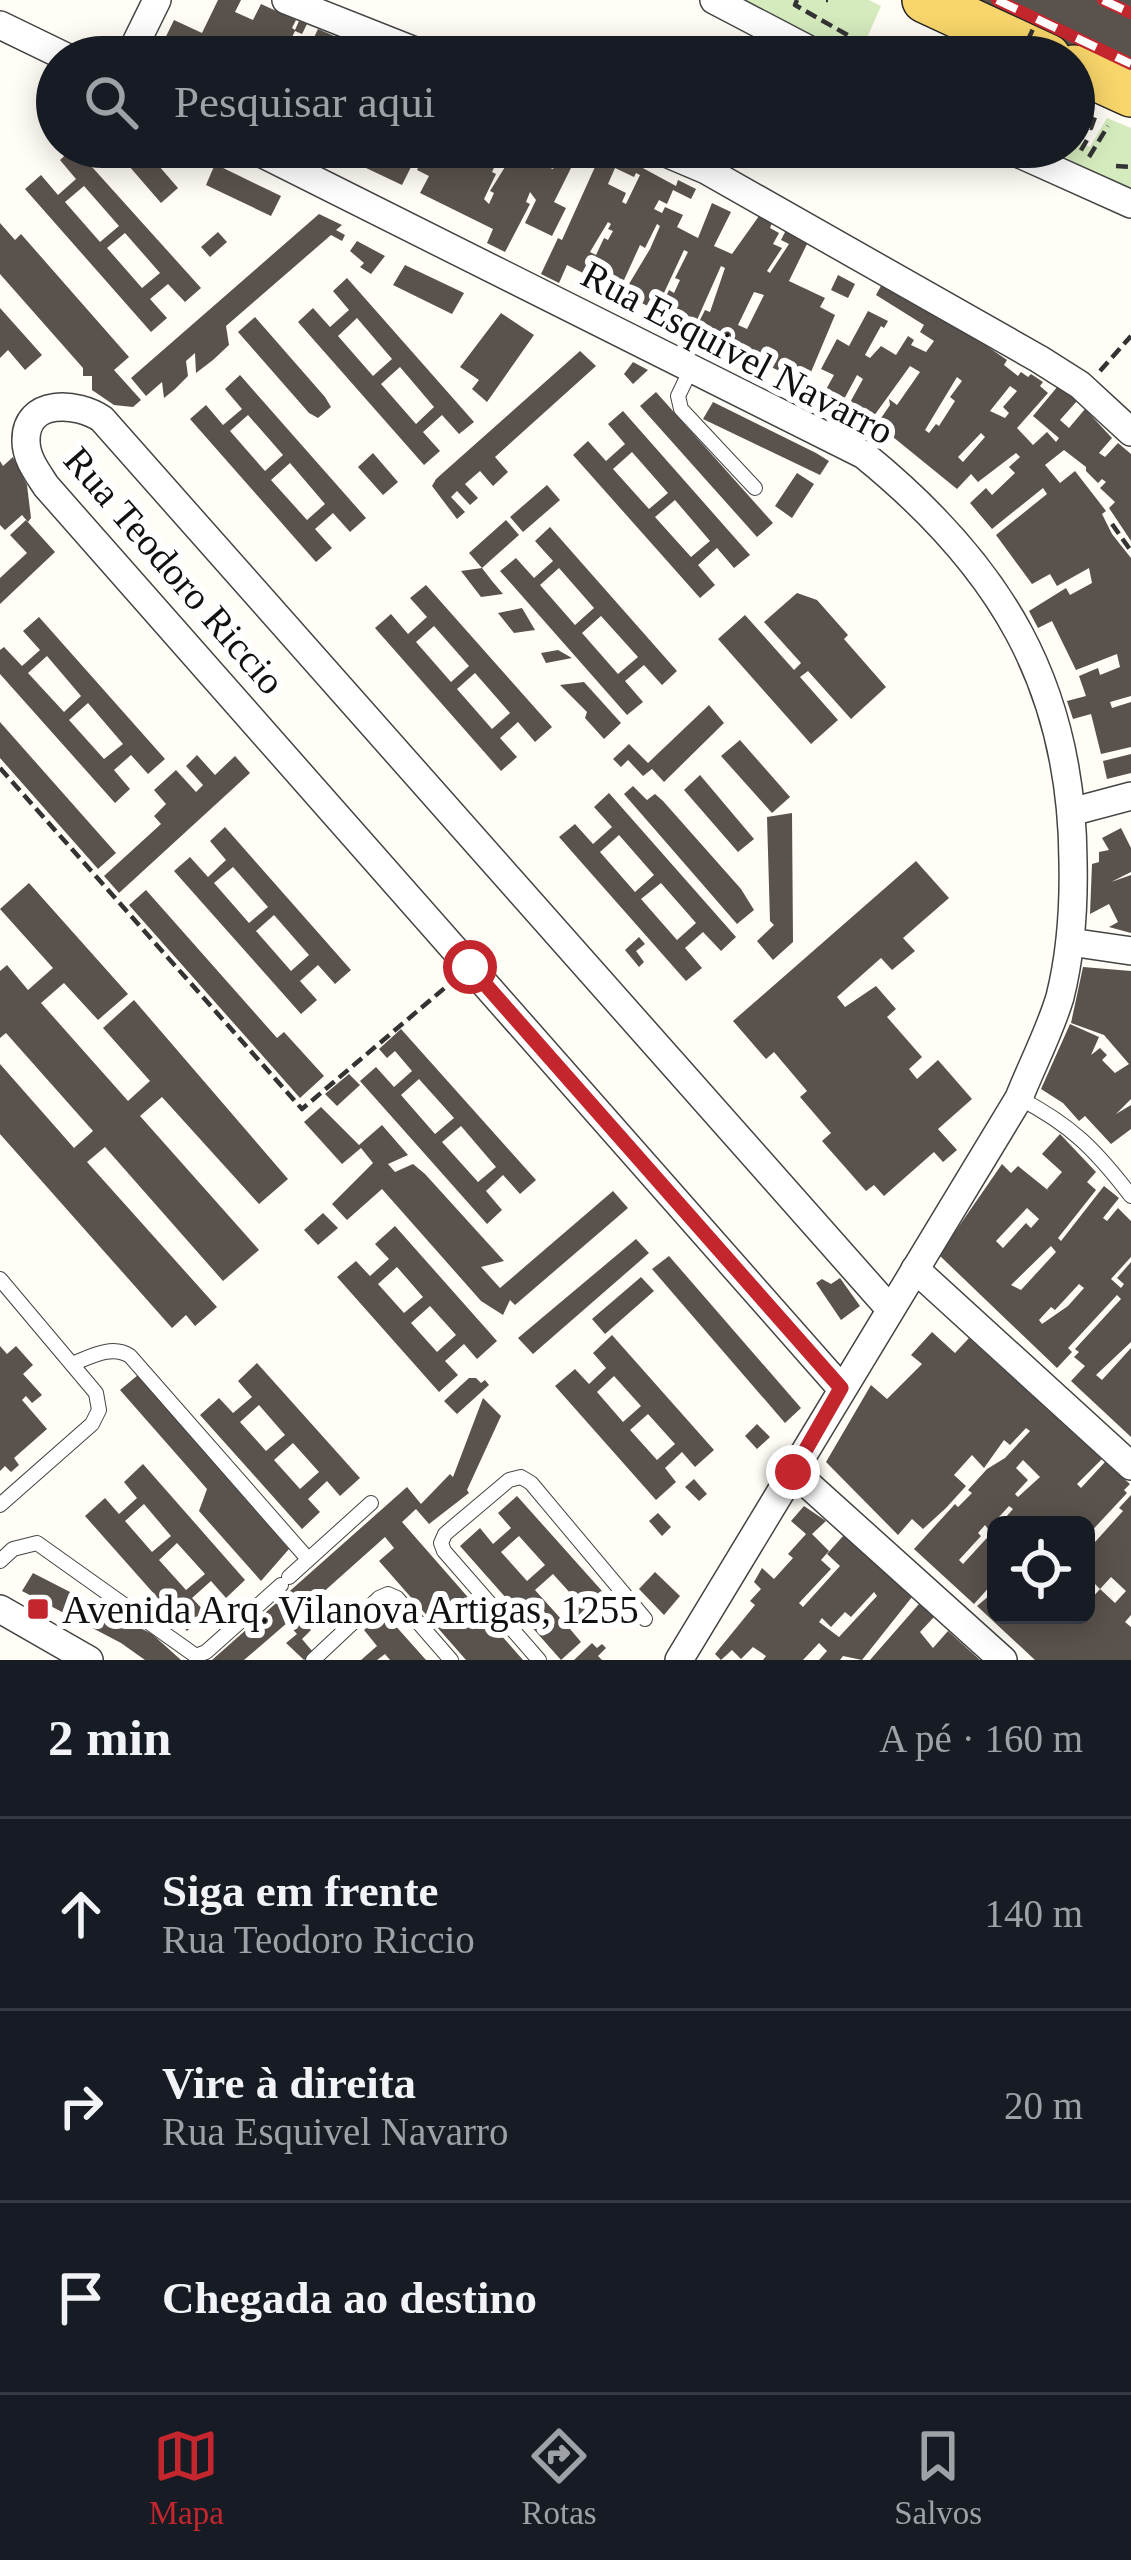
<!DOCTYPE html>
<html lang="pt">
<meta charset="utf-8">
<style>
:root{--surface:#171b24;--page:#242831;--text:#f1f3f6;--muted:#9ea1a6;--line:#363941;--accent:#c4262e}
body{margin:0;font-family:"Times New Roman",serif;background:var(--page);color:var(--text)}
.controls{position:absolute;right:36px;bottom:36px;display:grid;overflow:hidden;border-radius:18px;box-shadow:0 6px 30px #0003}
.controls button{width:108px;height:108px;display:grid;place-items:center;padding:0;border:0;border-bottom:3px solid var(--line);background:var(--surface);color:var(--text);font:60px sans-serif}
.stop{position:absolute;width:36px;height:36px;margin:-27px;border:9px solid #c4262e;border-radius:50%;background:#fff}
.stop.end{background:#c4262e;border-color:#fff;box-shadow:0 3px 12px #0008}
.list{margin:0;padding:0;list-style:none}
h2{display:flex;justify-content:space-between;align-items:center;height:156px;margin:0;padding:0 48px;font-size:51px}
h2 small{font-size:39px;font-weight:400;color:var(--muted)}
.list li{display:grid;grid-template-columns:78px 1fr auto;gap:36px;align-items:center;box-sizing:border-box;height:192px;padding:0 48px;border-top:3px solid var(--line)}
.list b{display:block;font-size:45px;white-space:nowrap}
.list p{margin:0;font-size:39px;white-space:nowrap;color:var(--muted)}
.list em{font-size:39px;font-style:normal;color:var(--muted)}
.icon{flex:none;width:66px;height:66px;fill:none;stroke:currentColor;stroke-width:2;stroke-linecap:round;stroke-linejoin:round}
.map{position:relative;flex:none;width:1131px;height:1660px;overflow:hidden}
.search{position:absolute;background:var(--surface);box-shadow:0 6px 30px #0003;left:36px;right:36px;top:36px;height:132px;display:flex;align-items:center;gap:30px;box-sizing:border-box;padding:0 42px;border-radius:66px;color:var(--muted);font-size:45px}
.sheet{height:732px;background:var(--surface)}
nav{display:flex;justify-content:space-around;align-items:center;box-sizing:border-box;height:168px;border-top:3px solid var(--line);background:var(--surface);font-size:33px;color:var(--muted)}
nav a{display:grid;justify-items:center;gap:6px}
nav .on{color:var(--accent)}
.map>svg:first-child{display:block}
</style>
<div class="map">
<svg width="1131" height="1660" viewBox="0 0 1131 1660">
<rect width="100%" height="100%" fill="#fffdf5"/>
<g fill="#d5ebbd">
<polygon points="735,0 869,0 881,6 866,40 901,57 848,57"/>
<polygon points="1107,118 1131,128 1131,197 1026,147 1074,147 1074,140 1090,147"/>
</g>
<g fill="#5a524d" fill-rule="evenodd">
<polygon points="218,0 241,0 235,12 253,20 261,4 296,20 292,28 295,30 299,21 307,24 302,34 295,31 290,41 308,50 318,29 357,46 360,39 406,57 242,57 245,50 239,42 236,57 156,57 174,20 202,33"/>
<polygon points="974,0 1131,0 1131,73 1033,29"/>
<path d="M74 147 201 288 185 302 168 284 150 299 167 318 151 332 25 189 41 175 58 195 76 179 60 160ZM84 186 119 226 100 242 65 202ZM125 233 160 273 142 288 107 248Z"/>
<polygon points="306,147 372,147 380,151 382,147 414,147 406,162 412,165 402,185 328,150 320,164 302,155"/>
<path d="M428 147H557L548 167 553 169 564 147 578 154 554 202 566 208 552 236 525 223 536 200 530 192 526 202 530 204 505 252 487 243 493 229 420 193 429 176 417 170ZM511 149 515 151 490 191 494 193 489 204 484 199 496 174 492 172 502 151 508 155Z"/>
<path d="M604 147 676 186 678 180 696 189 691 199 673 190 667 204 659 200 654 209 662 213 665 207 683 215 677 227 698 238 712 203 731 212 714 246 732 254 759 216 772 223 770 228 779 233 773 244 782 248 767 271 770 273 789 244 781 240 786 230 808 242 789 281 825 298 820 307 835 315 806 384 695 330 705 310 710 312 725 268 721 266 693 329 659 311 669 290 674 293 680 280 675 278 688 252 684 250 656 310 623 294 650 249 660 226 657 224 645 248 640 245 619 291 567 265 559 283 541 274 558 238 562 240ZM615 168 634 177 636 173 640 175 626 204 622 202 626 193 608 184ZM608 222 611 224 608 229 613 231 608 240 604 238 596 255 590 252ZM754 292 764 295 747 329 738 325Z"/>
<polygon points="146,151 178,188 161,203 129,166"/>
<polygon points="215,164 281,196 271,216 206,185"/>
<polygon points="319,214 342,225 336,230 345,235 342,241 331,235 226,326 229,345 213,360 196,373 195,353 186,361 188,376 174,390 164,398 162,382 146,396 131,378"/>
<polygon points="0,223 15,240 21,234 129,357 114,370 141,400 133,407 114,405 92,390 92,376 83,376 83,368 0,274"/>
<polygon points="218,232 227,242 210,257 201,247"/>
<polygon points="357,241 385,256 371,274 360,267 364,263 350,251"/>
<polygon points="405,265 464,293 452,314 393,285"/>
<polygon points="838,275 855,284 848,298 831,290"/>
<path d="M347 278 474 422 459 434 442 415 423 432 440 451 424 465 298 322 313 308 330 327 349 310 333 291ZM357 318 392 359 373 376 338 336ZM400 367 434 407 416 424 381 384Z"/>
<path d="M882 284 968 333 1007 360 1004 365 1018 376 1021 372 1028 377 1031 374 1043 382 1040 386 1048 393 1017 428 1033 445 1047 432 1056 442 1059 438 1033 416 1058 386 1077 401 1060 420 1069 428 1085 409 1112 438 1099 453 1105 457 1118 443 1131 454V541L1109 508 1115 502 1100 488 1106 482 1102 479 1098 483 1086 471V467L1064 450 1045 465 1060 483 1075 471 1106 511 1102 514 1112 534 1131 558V696L1110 702 1112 708 1131 702V747L1101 754 1091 714 1073 719 1067 701 1086 696 1079 676 1098 668 1100 675 1120 667 1117 654 1076 670 1052 621 1038 628 1029 611 1066 588 1070 595 1092 583 1089 568 1057 586 1050 574 1032 584 996 535 1047 494 1043 488 992 529 970 503 986 488 992 495 1015 473 1009 467 1020 457 1016 453 978 482 971 474 957 489 877 424 890 405 889 399 897 405 920 372 910 366 871 420 848 406 863 379 857 375 842 403 824 393 834 375 821 369 837 339 849 346 868 311 888 321 884 328 881 326 865 355 870 358 881 346 896 355 908 336 914 340 911 345 926 352 934 341 920 332 924 325 876 295ZM957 377 962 381 950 397 955 401 939 426 936 424 929 433 925 430ZM1010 386 1017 391 1003 407 1009 413 1005 418 990 411ZM981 433 985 437 963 462 958 457Z"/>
<polygon points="0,308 42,355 25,370 8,350 0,358"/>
<polygon points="501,313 534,335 487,402 472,389 479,380 460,367"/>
<polygon points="255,317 325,397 331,407 318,418 309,413 238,332"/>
<polygon points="580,351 596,366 495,457 508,472 493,486 480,471 465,484 478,498 470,505 457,491 451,497 465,512 457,519 432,486 436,479"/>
<polygon points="633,362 648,370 633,384 624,374"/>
<path d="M240 375 366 518 350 532 333 513 315 529 332 548 316 562 190 419 206 405 223 425 242 409 225 389ZM248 415 283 455 265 471 230 431ZM290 463 325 504 307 520 271 480Z"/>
<polygon points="656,392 773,523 757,537 640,406"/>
<polygon points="713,402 816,453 829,461 820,475 703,419"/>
<path d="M623 411 750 555 734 568 717 548 698 565 715 585 700 598 573 455 588 441 606 461 625 444 608 424ZM632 452 668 493 649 509 613 469ZM675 500 710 541 691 557 655 517Z"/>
<polygon points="373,453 398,482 383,495 358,467"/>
<polygon points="13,457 27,485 31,518 28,522 22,515 5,530 0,525 0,461 3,466"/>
<polygon points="797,473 814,484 792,518 775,506"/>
<polygon points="547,485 560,500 523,532 510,517"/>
<polygon points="26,520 55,552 0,604 0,578 27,553 10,535"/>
<polygon points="506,520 519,535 482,568 469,553"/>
<path d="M550 527 677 671 662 685 644 665 625 681 643 702 627 715 500 571 516 558 534 578 553 561 535 541ZM559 568 594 608 575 625 540 585ZM601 616 638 657 618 674 582 633Z"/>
<polygon points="482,568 492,581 503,594 481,597 461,571"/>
<path d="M426 585 552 727 535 742 518 722 500 738 517 757 501 771 375 628 391 614 408 634 427 617 410 598ZM434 626 469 666 451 682 416 642ZM475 673 510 713 492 729 457 689Z"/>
<polygon points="797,593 817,600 848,635 844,639 886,687 851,719 808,671 800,677 838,720 811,744 718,639 745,615 794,670 801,663 764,622"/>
<polygon points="522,608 535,630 514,633 498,613"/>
<path d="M39 617 165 759 148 774 131 755 114 770 130 789 115 803 0 674V650L4 647 22 666 40 650 23 631ZM47 656 81 696 64 712 28 673ZM88 703 123 744 104 759 69 720Z"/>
<polygon points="558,650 572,658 546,663 541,653"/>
<polygon points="584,682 621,723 604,739 585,718 587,712 560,685"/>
<polygon points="709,705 724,723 664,782 652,769 643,776 628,760 621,767 613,759 629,744 648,763"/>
<polygon points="0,722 116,853 98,869 0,758"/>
<polygon points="740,740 790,797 772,813 721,756"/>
<polygon points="1131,754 1131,773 1107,779 1103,761"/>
<polygon points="197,755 215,775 235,756 250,773 119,893 104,876 161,824 154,816 166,804 154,790 176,770 196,792 203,785 186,766"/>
<polygon points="700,775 754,839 738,852 684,790"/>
<polygon points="633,786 647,800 655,794 663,801 741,889 754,910 737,924 624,794"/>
<path d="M609 793 736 937 721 951 703 932 685 948 702 968 686 981 559 837 575 824 593 844 612 827 594 807ZM619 835 654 875 635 892 600 852ZM661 883 696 923 677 940 641 899Z"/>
<polygon points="792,813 793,942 773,960 757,941 774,925 770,921 767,817"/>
<path d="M225 827 351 970 335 984 318 965 300 981 317 1000 301 1014 174 871 190 857 208 877 226 860 210 841ZM233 867 268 907 249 923 214 883ZM274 915 309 955 291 971 256 931Z"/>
<polygon points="1121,828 1131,848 1131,872 1111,882 1131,875 1131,933 1109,927 1118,922 1109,904 1090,914 1092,864 1099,862 1099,852 1109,850 1102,838"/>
<polygon points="916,861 949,898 903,938 915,951 892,970 881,958 837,997 845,1007 876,986 896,1009 887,1017 922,1057 909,1069 917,1079 938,1060 972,1099 938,1129 957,1150 943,1162 934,1152 884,1196 874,1185 866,1191 822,1141 831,1133 800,1097 807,1091 774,1052 766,1059 733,1021"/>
<polygon points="29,883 128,994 98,1020 64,983 41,1003 128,1101 150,1081 103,1028 134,1000 288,1179 259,1204 162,1097 140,1116 259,1250 223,1281 105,1147 87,1162 217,1307 195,1326 186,1315 172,1328 0,1134 0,1064 74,1148 93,1131 6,1033 0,1038 0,971 7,965 28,990 53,968 0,909"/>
<polygon points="146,890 277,1038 284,1032 324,1076 300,1098 129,905"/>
<polygon points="639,937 645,944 636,951 644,962 639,967 625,950"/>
<polygon points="1083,967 1131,971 1131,1099 1116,1114 1131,1105 1131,1129 1111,1144 1085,1116 1079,1121 1063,1103 1041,1089 1070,1024 1099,1037 1091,1055 1100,1048 1107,1055 1102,1060 1115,1073 1129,1064 1104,1035 1071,1023"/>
<path d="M401 1029 536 1180 520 1194 503 1175 486 1191 502 1210 487 1224 360 1081 376 1067 394 1087 412 1071 395 1051 387 1058 379 1049ZM419 1079 454 1118 435 1134 401 1095ZM461 1126 496 1167 478 1182 442 1142Z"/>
<polygon points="349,1074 360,1085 337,1106 325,1094"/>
<polygon points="321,1107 359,1145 382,1125 408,1155 388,1164 395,1172 413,1164 425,1174 504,1261 481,1267 500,1288 613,1191 628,1208 515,1305 510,1300 503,1315 481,1301 382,1189 347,1220 332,1204 373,1163 361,1148 342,1164 304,1122"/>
<path d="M1060 1134 1096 1172 1087 1182 1096 1190 1058 1238 1061 1241 1104 1186 1119 1198 1103 1218 1107 1221 1118 1208 1131 1221V1257L1111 1279 1121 1288 1124 1284 1117 1278 1131 1262V1342L1096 1375 1102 1380 1131 1348V1437L1071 1381 1085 1366 1074 1357 1079 1352 1075 1349 1121 1299 1117 1295 1068 1348 1072 1352 1057 1368 939 1255 1002 1164 1011 1173 1018 1166 1049 1191 1047 1189 1062 1172 1042 1154ZM1027 1208 1039 1219 1031 1228 1026 1223 1003 1248 996 1241ZM1051 1246 1056 1252 1021 1290 1011 1285ZM1079 1284 1084 1288 1068 1306 1042 1324 1039 1320 1051 1307 1055 1310Z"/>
<polygon points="323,1213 338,1228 318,1245 304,1230"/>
<path d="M395 1226 497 1341 477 1359 464 1344 445 1361 458 1375 439 1392 337 1277 356 1261 370 1276 389 1259 375 1244ZM397 1267 423 1297 404 1313 378 1284ZM430 1306 456 1335 437 1352 411 1323Z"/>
<polygon points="636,1239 649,1253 533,1354 518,1338"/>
<polygon points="669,1256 801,1408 785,1423 652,1269"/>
<polygon points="641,1277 654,1291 605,1334 592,1319"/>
<polygon points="840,1278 860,1306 841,1320 816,1283 822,1279 831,1284"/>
<path d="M932 1332 955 1353 969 1338 1102 1459 1077 1484 1081 1488 1105 1462 1130 1484 1124 1490 1127 1493 1086 1537V1525H999L1013 1509 1009 1506 988 1529 985 1525 978 1533 981 1536 959 1560 963 1564 996 1528V1571L989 1579 993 1583 974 1604 914 1549 955 1504 958 1507 972 1493 968 1490 987 1469 1005 1458 1030 1431 1026 1428 1010 1445 1004 1440 984 1468 972 1455 954 1475 966 1486 946 1508 923 1529 912 1519 898 1535 826 1462 871 1385 887 1399 922 1364 911 1355ZM1023 1460 1040 1477 1018 1497 1015 1494 1028 1480 1016 1468Z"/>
<path d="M612 1335 714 1450 695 1467 682 1452 665 1468 676 1482 656 1500 555 1386 575 1369 589 1384 606 1368 593 1353ZM614 1376 641 1406 623 1422 597 1392ZM648 1414 675 1444 657 1460 630 1430Z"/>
<polygon points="0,1346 7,1354 16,1346 33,1365 23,1374 42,1395 32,1403 26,1396 22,1400 47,1429 14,1458 19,1465 11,1472 5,1466 0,1471"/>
<path d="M257 1363 360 1478 340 1496 327 1481 308 1499 320 1512 302 1529 200 1415 219 1398 233 1413 252 1397 238 1381ZM259 1405 285 1435 266 1451 240 1422ZM293 1443 319 1472 300 1489 274 1460Z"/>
<polygon points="138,1375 289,1549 261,1581 199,1511 207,1489 120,1390"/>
<polygon points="469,1378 476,1378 481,1383 485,1380 489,1385 457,1414 444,1401"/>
<polygon points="483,1398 501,1416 467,1490 469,1493 429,1524 416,1509 402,1522 523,1660 466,1660 379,1561 394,1548 385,1537 320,1595 339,1615 330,1623 312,1602 297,1615 311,1630 302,1639 313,1652 304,1660 286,1643 297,1634 287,1623 244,1660 212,1660 407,1487 421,1504 450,1474 453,1477"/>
<polygon points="757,1424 770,1437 757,1449 745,1436"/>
<path d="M143 1464 245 1580 226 1598 211 1581 192 1598 206 1613 187 1631 85 1516 105 1498 119 1514 137 1498 124 1482ZM144 1504 171 1536 152 1552 125 1521ZM177 1543 205 1574 186 1590 159 1560Z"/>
<polygon points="694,1479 707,1494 699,1501 685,1487"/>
<path d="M1131 1495V1615L1125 1622 1131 1627V1660H1035L977 1606 996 1590V1615H1021L1025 1619 1028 1615H1068L1070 1622 1076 1615H1086V1595L1091 1599 1100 1589 1095 1584 1086 1593V1552L1123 1511 1119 1508ZM1111 1577 1126 1591 1115 1603 1100 1589Z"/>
<path d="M517 1496 619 1610 600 1627 587 1613 570 1629 581 1642 561 1660 460 1546 480 1528 493 1544 511 1528 498 1513ZM519 1536 545 1565 527 1581 501 1552ZM553 1574 580 1604 562 1620 535 1590Z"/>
<path d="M804 1506 826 1521 812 1534 829 1551 821 1560 831 1569 799 1603 803 1607 840 1566 827 1554 844 1535 912 1597 862 1660 843 1656 840 1660H819L827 1651 819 1643 803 1660H763L766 1656 753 1647 741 1659 732 1650 721 1660 715 1654 755 1605 750 1601 761 1589 754 1582 762 1568 774 1579 793 1558 788 1554 806 1534 791 1521ZM874 1592 877 1596 839 1637 819 1622 822 1618 831 1627 845 1612 851 1617Z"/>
<polygon points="658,1513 671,1527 662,1536 649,1521"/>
<polygon points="655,1572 680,1596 664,1615 639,1589"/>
<polygon points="33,1573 152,1634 181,1660 145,1660 121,1643 22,1591"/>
<polygon points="919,1604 934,1617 920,1632 933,1648 948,1631 980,1660 870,1660"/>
<polygon points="384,1613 426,1660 390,1660 385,1654 377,1660 361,1660 377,1646 364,1630"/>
<polygon points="592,1643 597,1648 602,1644 606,1648 598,1656 602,1660 574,1660"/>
</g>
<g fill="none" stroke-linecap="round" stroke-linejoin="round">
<defs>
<g id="lane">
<polyline points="692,367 678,396 681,409 755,488"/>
<path d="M1019 1098C1071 1125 1095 1149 1131 1196"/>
<polyline points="0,1279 96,1393 99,1410 92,1424 0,1505"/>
<path d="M72 1364C90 1357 112 1344 130 1356L308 1559"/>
<polyline points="0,1561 13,1549 37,1543 196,1656 206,1652 281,1585"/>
<polyline points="289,1577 371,1503"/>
<polyline points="313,1660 379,1598 388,1594 397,1598 451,1660"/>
<polyline points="539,1660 444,1551 441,1543 445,1534 509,1480 521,1477 531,1483 645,1619"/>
</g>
<g id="street">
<polyline points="286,0 430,57"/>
<polyline points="714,0 823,57"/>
<polyline points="0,25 66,57"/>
<polyline points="129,57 157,0"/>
<path d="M249 147 864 455C999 565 1072 683 1073 861 1074 906 1071 953 1060 997 1050 1031 1032 1065 1019 1098L679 1660"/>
<polyline points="652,147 706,170 1039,359 1080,385 1131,432"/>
<polyline points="1004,147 1131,204"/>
<polyline points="1071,812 1131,796"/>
<polyline points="1070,942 1131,951"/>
<polyline points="915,1269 1131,1466"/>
<path d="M841 1388 46 486C37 472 26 458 26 441 25 398 78 402 102 419L890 1309"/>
<polyline points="793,1471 1003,1660"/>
<polyline points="0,1609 89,1660"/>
</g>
<g id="primary">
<polyline points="925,0 1048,57"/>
<polyline points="1074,68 1131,94"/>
</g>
</defs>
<use href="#lane" stroke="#444" stroke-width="16"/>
<use href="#street" stroke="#444" stroke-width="30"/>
<use href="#primary" stroke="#222" stroke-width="48"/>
<g stroke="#333" stroke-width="4.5" stroke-dasharray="12 6" stroke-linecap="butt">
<polyline points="797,0 795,5 886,57"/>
<polyline points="826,0 828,0"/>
<polyline points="850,45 874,57"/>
<polyline points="1074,120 1091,128 1095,117"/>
<polyline points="1074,131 1088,138 1080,152"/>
<polyline points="1089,157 1108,126"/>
<polyline points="1116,166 1131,167"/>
<polyline points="1100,371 1131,336"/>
<polyline points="1112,524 1131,551"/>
<polyline points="0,768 302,1109 447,986"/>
</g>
<use href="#lane" stroke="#fff" stroke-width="14"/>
<use href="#street" stroke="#fff" stroke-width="27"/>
<use href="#primary" stroke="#f9d66b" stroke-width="45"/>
<defs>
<g id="rail">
<polyline points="997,0 1131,64"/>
<polyline points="1103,0 1131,13"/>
</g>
</defs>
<use href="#rail" stroke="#c4262e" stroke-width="12"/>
<use href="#rail" stroke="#fff" stroke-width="8" stroke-dasharray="22" stroke-linecap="butt"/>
<polyline stroke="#333" stroke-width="4.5" stroke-dasharray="12 6" stroke-linecap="butt" points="1020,57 1033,29"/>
</g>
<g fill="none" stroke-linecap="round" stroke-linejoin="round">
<polyline stroke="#c4262e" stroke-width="15" points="470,967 841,1388 793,1472"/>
</g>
<rect fill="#c4262e" stroke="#fff" stroke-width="4.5" x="26" y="1597" width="24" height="24" rx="6"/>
<g text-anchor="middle" stroke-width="12" stroke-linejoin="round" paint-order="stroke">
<g font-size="39" fill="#111" stroke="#fff">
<text transform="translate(738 352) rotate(28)" y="14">Rua Esquivel Navarro</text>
<text transform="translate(175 570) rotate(49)" y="14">Rua Teodoro Riccio</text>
</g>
<g font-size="39" fill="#111" stroke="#fff" text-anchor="start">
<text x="62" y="1623">Avenida Arq. Vilanova Artigas, 1255</text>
</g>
</g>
</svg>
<div class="controls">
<button><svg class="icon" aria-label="locate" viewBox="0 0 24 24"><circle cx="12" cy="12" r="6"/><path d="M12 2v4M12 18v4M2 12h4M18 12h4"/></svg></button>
</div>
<div class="stop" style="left:470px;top:967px"></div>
<div class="stop end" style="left:793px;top:1472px"></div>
<div class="search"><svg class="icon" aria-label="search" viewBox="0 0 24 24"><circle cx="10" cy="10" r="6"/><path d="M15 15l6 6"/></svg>Pesquisar aqui</div>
</div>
<section class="sheet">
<h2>2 min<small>A pé · 160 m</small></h2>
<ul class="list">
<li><svg class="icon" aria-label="ahead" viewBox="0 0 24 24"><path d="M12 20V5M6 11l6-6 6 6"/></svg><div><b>Siga em frente</b><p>Rua Teodoro Riccio</p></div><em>140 m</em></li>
<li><svg class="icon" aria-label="right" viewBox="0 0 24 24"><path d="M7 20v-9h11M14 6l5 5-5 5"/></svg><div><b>Vire à direita</b><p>Rua Esquivel Navarro</p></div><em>20 m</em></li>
<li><svg class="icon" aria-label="arrive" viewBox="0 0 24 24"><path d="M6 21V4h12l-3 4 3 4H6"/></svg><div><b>Chegada ao destino</b></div></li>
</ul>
</section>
<nav>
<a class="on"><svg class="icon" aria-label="map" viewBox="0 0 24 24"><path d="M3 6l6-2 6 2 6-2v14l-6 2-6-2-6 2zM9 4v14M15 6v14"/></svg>Mapa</a>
<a><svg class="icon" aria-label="directions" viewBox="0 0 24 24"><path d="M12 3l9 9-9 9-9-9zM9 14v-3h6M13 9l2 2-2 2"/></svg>Rotas</a>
<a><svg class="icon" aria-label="saved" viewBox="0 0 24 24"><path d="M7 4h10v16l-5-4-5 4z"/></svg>Salvos</a>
</nav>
